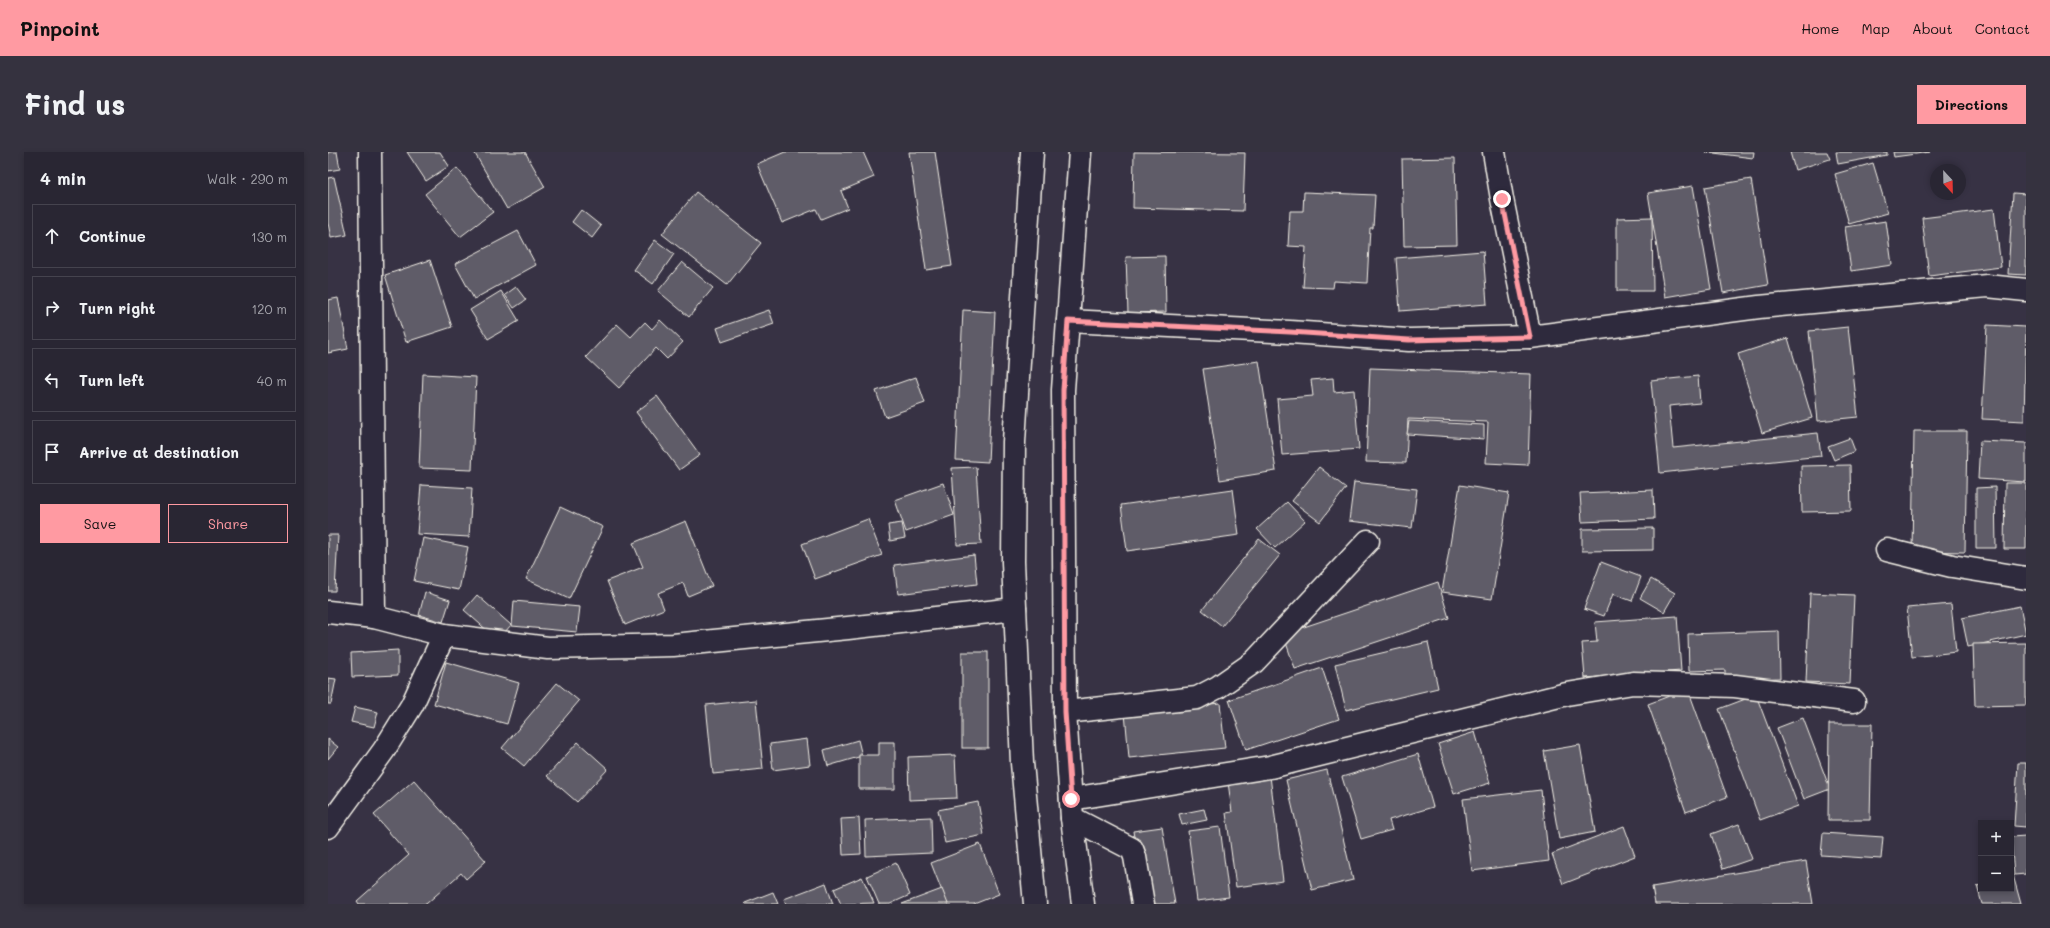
<!DOCTYPE html>
<meta charset="utf-8">
<style>
:root{--surface:#292633;--page:#35323f;--text:#f1f3f6;--muted:#a5a5ac;--line:#45434e;--accent:#ff9aa2}
body{margin:0;font-family:Mali,sans-serif;background:var(--page);color:var(--text)}
.controls{position:absolute;right:12px;bottom:12px;display:grid;overflow:hidden;border-radius:0px;box-shadow:0 2px 6px #0003}
.controls button{width:36px;height:36px;display:grid;place-items:center;padding:0;border:0;border-bottom:1px solid var(--line);background:var(--surface);color:var(--text);font:20px sans-serif}
.compass{position:absolute;left:1602px;top:12px;width:36px;height:36px;border-radius:50%;background:var(--surface);box-shadow:0 2px 6px #0003;rotate:158deg}
.stop{position:absolute;width:12px;height:12px;margin:-9px;border:3px solid #ff9aa2;border-radius:50%;background:#fff}
.stop.end{background:#ff9aa2;border-color:#fff;box-shadow:0 1px 4px #0008}
.list{margin:0;padding:0;list-style:none}
h2{display:flex;justify-content:space-between;align-items:center;height:52px;margin:0;padding:0 16px;font-size:17px}
h2 small{font-size:13px;font-weight:400;color:var(--muted)}
.list li{display:grid;grid-template-columns:26px 1fr auto;gap:12px;align-items:center;box-sizing:border-box;height:64px;margin:0 8px 8px;padding:0 8px;border:1px solid var(--line);border-radius:0px}
.list b{display:block;font-size:15px;white-space:nowrap}
.list em{font-size:13px;font-style:normal;color:var(--muted)}
.actions{display:flex;gap:8px;padding:12px 16px}
.actions a{flex:1;padding:9px 0;border:1px solid var(--accent);border-radius:0px;text-align:center;font-size:14px;color:var(--accent)}
.actions .main{background:var(--accent);color:#111}
.icon{flex:none;width:22px;height:22px;fill:none;stroke:currentColor;stroke-width:2;stroke-linecap:round;stroke-linejoin:round}
.map{position:relative;flex:none;width:1698px;height:752px;overflow:hidden;border-radius:0px}
header{display:flex;align-items:center;gap:24px;box-sizing:border-box;height:56px;padding:0 20px;background:var(--accent);color:#111}
header strong{font-size:19px}
nav{display:flex;gap:22px;margin-inline-start:auto;font-size:14px}
.intro{display:flex;align-items:center;justify-content:space-between;box-sizing:border-box;height:96px;padding:0 24px}
h1{margin:0;font-size:28px}
.button{padding:10px 18px;border-radius:0px;background:var(--accent);color:#111;font-size:14px;font-weight:700}
main{display:flex;gap:24px;padding:0 24px}
aside{flex:1;background:var(--surface);border-radius:0px;box-shadow:0 2px 6px #0003}
.map>svg:first-child{display:block}
</style>
<header>
<strong>Pinpoint</strong>
<nav><a>Home</a><a>Map</a><a>About</a><a>Contact</a></nav>
</header>
<div class="intro"><h1>Find us</h1><a class="button">Directions</a></div>
<main>
<aside>
<h2>4 min<small>Walk · 290 m</small></h2>
<ul class="list">
<li><svg class="icon" aria-label="ahead" viewBox="0 0 24 24"><path d="M12 20V5M6 11l6-6 6 6"/></svg><div><b>Continue</b></div><em>130 m</em></li>
<li><svg class="icon" aria-label="right" viewBox="0 0 24 24"><path d="M7 20v-9h11M14 6l5 5-5 5"/></svg><div><b>Turn right</b></div><em>120 m</em></li>
<li><svg class="icon" aria-label="left" viewBox="0 0 24 24"><path d="M17 20v-9H6M10 6l-5 5 5 5"/></svg><div><b>Turn left</b></div><em>40 m</em></li>
<li><svg class="icon" aria-label="arrive" viewBox="0 0 24 24"><path d="M6 21V4h12l-3 4 3 4H6"/></svg><div><b>Arrive at destination</b></div></li>
</ul>
<div class="actions"><a class="main">Save</a><a>Share</a></div>
</aside>
<div class="map">
<svg width="1698" height="752" viewBox="0 0 1698 752">
<rect width="100%" height="100%" fill="#373244"/>
<filter id="ink" filterUnits="userSpaceOnUse"><feTurbulence type="fractalNoise" baseFrequency=".025" numOctaves="2"/><feDisplacementMap in="SourceGraphic" scale="8" xChannelSelector="R" yChannelSelector="G"/><feConvolveMatrix kernelMatrix="1 2 1 2 8 2 1 2 1" color-interpolation-filters="sRGB"/></filter>
<g filter="url(#ink)">
<g fill="#5f5c67" stroke="#f4f1e8">
<polygon points="0,0 9,0 12,17 0,19"/>
<polygon points="79,0 112,0 121,14 98,29"/>
<polygon points="146,0 197,0 217,35 179,57"/>
<polygon points="457,0 535,0 546,25 513,39 520,56 493,67 488,57 454,71 429,12"/>
<polygon points="581,0 607,0 624,114 598,118"/>
<polygon points="806,0 917,1 915,59 805,56"/>
<polygon points="1378,0 1426,0 1425,6"/>
<polygon points="1462,0 1499,0 1502,7 1467,18"/>
<polygon points="1508,0 1559,0 1559,3 1510,12"/>
<polygon points="1565,0 1602,0 1566,5"/>
<polygon points="1127,6 1129,93 1076,94 1074,7"/>
<polygon points="1545,11 1560,61 1521,72 1507,22"/>
<polygon points="129,16 165,60 132,85 97,42"/>
<polygon points="6,25 19,83 3,86 0,71 0,26"/>
<polygon points="1423,27 1440,133 1395,141 1377,35"/>
<polygon points="1365,34 1383,137 1337,145 1320,41"/>
<polygon points="368,40 433,91 399,133 334,82"/>
<polygon points="976,40 1047,43 1045,76 1042,76 1039,131 1006,129 1005,136 975,135 978,95 960,94 962,59 975,59"/>
<polygon points="1685,41 1698,42 1698,123 1680,122"/>
<polygon points="1666,57 1673,115 1601,124 1594,66"/>
<polygon points="253,58 273,74 264,86 244,70"/>
<polygon points="1324,65 1325,139 1289,139 1289,66"/>
<polygon points="1558,69 1564,113 1523,119 1517,75"/>
<polygon points="190,79 208,113 146,147 127,112"/>
<polygon points="327,88 346,102 325,132 306,118"/>
<polygon points="1155,99 1159,152 1072,159 1068,106"/>
<polygon points="837,104 838,160 800,161 798,105"/>
<polygon points="102,108 124,175 78,190 57,123"/>
<polygon points="354,110 385,136 361,165 330,139"/>
<polygon points="188,135 198,148 186,156 177,143"/>
<polygon points="173,139 191,169 160,187 142,158"/>
<polygon points="10,146 20,197 0,201 0,148"/>
<polygon points="441,158 446,172 394,190 389,176"/>
<polygon points="635,158 667,160 660,310 628,308"/>
<polygon points="332,168 355,190 339,207 328,196 291,236 258,205 289,172 303,185 317,170 324,177"/>
<polygon points="1659,173 1698,175 1696,269 1654,267"/>
<polygon points="1520,175 1530,265 1490,269 1481,179"/>
<polygon points="1460,186 1484,266 1434,281 1410,202"/>
<polygon points="931,209 948,319 892,328 875,217"/>
<polygon points="1042,216 1203,222 1200,313 1158,311 1160,270 1080,267 1078,311 1038,310"/>
<polygon points="95,222 148,225 144,318 91,316"/>
<polygon points="1370,224 1372,251 1341,254 1345,296 1490,281 1493,304 1332,321 1323,229"/>
<polygon points="588,225 597,251 557,265 548,239"/>
<polygon points="1005,226 1006,240 1026,238 1031,297 954,303 949,247 985,244 983,228"/>
<polygon points="329,244 372,303 351,318 308,260"/>
<polygon points="1081,269 1156,273 1156,287 1079,282"/>
<polygon points="1586,279 1639,279 1637,400 1584,399"/>
<polygon points="1522,286 1527,299 1506,308 1500,294"/>
<polygon points="1652,289 1698,291 1698,330 1650,327"/>
<polygon points="1522,313 1523,359 1474,360 1473,314"/>
<polygon points="648,315 653,392 629,393 624,316"/>
<polygon points="991,315 1018,336 992,370 964,349"/>
<polygon points="1026,330 1089,337 1084,376 1021,369"/>
<polygon points="615,331 626,363 578,380 567,348"/>
<polygon points="1677,331 1698,331 1698,397 1676,397"/>
<polygon points="93,333 144,336 141,385 89,382"/>
<polygon points="1132,333 1181,341 1164,447 1114,440"/>
<polygon points="1667,335 1668,396 1648,396 1648,336"/>
<polygon points="905,337 911,383 799,399 793,353"/>
<polygon points="1325,338 1326,367 1254,370 1252,341"/>
<polygon points="959,350 977,369 947,396 929,377"/>
<polygon points="232,355 275,375 241,447 198,427"/>
<polygon points="540,367 554,403 487,427 474,392"/>
<polygon points="358,369 384,434 360,444 355,431 330,441 336,457 297,473 279,429 315,415 305,391"/>
<polygon points="574,371 577,386 562,389 560,373"/>
<polygon points="1325,376 1325,398 1254,399 1254,377"/>
<polygon points="0,383 10,383 7,439 0,439"/>
<polygon points="95,386 140,395 131,438 86,429"/>
<polygon points="931,387 952,403 894,474 874,458"/>
<polygon points="646,403 649,432 570,442 566,413"/>
<polygon points="1273,410 1313,425 1304,449 1285,442 1276,464 1256,457"/>
<polygon points="1323,427 1347,441 1336,460 1312,446"/>
<polygon points="1110,430 1121,466 967,517 955,482"/>
<polygon points="97,440 122,448 115,470 91,463"/>
<polygon points="1482,441 1526,443 1522,532 1478,530"/>
<polygon points="149,443 183,473 170,488 136,458"/>
<polygon points="186,449 252,455 249,480 184,474"/>
<polygon points="1623,452 1628,500 1584,505 1579,456"/>
<polygon points="1692,454 1698,482 1640,495 1634,466"/>
<polygon points="1349,464 1353,519 1257,526 1254,491 1269,490 1267,470"/>
<polygon points="1451,479 1452,526 1397,528 1397,518 1361,519 1360,482"/>
<polygon points="1100,490 1110,536 1018,558 1007,512"/>
<polygon points="1698,491 1698,553 1647,554 1645,492"/>
<polygon points="70,498 70,523 24,525 23,501"/>
<rect x="634" y="500" width="26" height="96"/>
<polygon points="118,510 191,531 179,572 106,552"/>
<polygon points="994,516 1011,567 918,598 901,548"/>
<polygon points="0,526 8,527 3,552 0,552"/>
<polygon points="229,531 251,549 196,614 174,596"/>
<polygon points="1360,537 1399,645 1358,660 1320,552"/>
<polygon points="1428,543 1470,654 1432,668 1391,557"/>
<polygon points="428,548 435,617 385,622 378,553"/>
<polygon points="892,551 897,596 801,606 797,561"/>
<polygon points="27,555 50,560 46,575 23,570"/>
<polygon points="1475,566 1502,637 1476,647 1449,576"/>
<polygon points="1501,572 1544,572 1542,668 1500,668"/>
<polygon points="1147,580 1162,631 1126,642 1110,592"/>
<polygon points="0,587 10,595 0,607"/>
<polygon points="479,587 482,613 445,618 442,592"/>
<polygon points="530,588 534,604 500,614 496,598"/>
<polygon points="250,590 280,617 249,650 219,624"/>
<polygon points="551,590 567,590 567,637 531,637 531,603 551,603"/>
<polygon points="1252,593 1267,680 1231,687 1216,599"/>
<polygon points="1090,602 1105,655 1061,668 1064,678 1033,687 1014,625"/>
<polygon points="627,603 629,646 581,648 580,605"/>
<polygon points="1690,611 1698,611 1698,675 1686,674"/>
<polygon points="999,618 1025,728 984,738 958,628"/>
<polygon points="942,624 955,729 908,735 898,661 904,660 900,630"/>
<polygon points="86,628 158,709 138,727 133,721 98,752 31,752 29,749 81,703 46,663"/>
<polygon points="1213,638 1221,709 1144,719 1135,647"/>
<polygon points="650,650 656,683 617,691 610,658"/>
<polygon points="876,657 879,668 854,673 851,662"/>
<polygon points="603,665 604,701 538,704 537,668"/>
<polygon points="531,666 533,702 515,703 513,667"/>
<polygon points="1411,672 1424,707 1395,717 1383,682"/>
<polygon points="1296,674 1307,704 1235,732 1224,702"/>
<polygon points="834,675 847,752 820,752 814,733 805,679"/>
<polygon points="892,675 901,745 869,749 860,679"/>
<polygon points="1495,681 1555,685 1553,707 1493,703"/>
<polygon points="1698,684 1698,722 1686,723 1683,685"/>
<polygon points="652,692 671,742 646,752 619,752 603,711"/>
<polygon points="1478,709 1485,752 1327,752 1324,735"/>
<polygon points="568,711 582,743 562,752 551,752 539,724"/>
<polygon points="1685,723 1693,752 1654,752 1649,734 1653,733 1653,737 1683,737 1683,724"/>
<polygon points="534,725 546,751 513,752 506,737"/>
<polygon points="498,731 505,752 458,752 456,747"/>
<polygon points="614,737 620,752 574,752"/>
<polygon points="445,740 450,752 418,752 417,751"/>
</g>
<g fill="none" stroke-linecap="round" stroke-linejoin="round">
<defs>
<g id="minor">
<polyline points="42,0 46,465"/>
<polyline points="1166,0 1174,47 1202,185"/>
<polyline points="740,169 962,180 1081,188 1202,185 1431,155 1659,134 1698,138"/>
<polyline points="1559,398 1624,414 1698,426"/>
<polyline points="0,460 46,465 116,483 220,496 345,493 520,476 687,457"/>
<polyline points="737,560 869,546 890,535 926,510 1040,389"/>
<polyline points="743,647 942,615 1239,542 1305,531 1407,534 1526,549"/>
<polyline points="744,666 804,697 807,705 815,752"/>
<polyline points="0,675 56,598 84,553 116,483"/>
</g>
<g id="major">
<polyline points="704,0 686,290 685,410 694,611 707,752"/>
<polyline points="752,0 735,238 737,560 744,666 755,752"/>
</g>
</defs>
<use href="#minor" stroke="#f4f1e8" stroke-width="25"/>
<use href="#major" stroke="#f4f1e8" stroke-width="25"/>
<use href="#minor" stroke="#2f2a3d" stroke-width="22"/>
<use href="#major" stroke="#2f2a3d" stroke-width="22"/>
</g>
</g>
<g fill="none" stroke-linecap="round" stroke-linejoin="round" filter="url(#ink)">
<polyline stroke="#ff9aa2" stroke-width="5" points="743,647 737,560 735,238 740,169 962,180 1081,188 1202,185 1174,47"/>
</g>
</svg>
<div class="controls">
<button>+</button>
<button>−</button>
</div>
<svg class="compass" viewBox="-18 -18 36 36"><path d="M0-13l5 13h-10z" fill="#e53935"/><path d="M0 13l5-13h-10z" fill="#a5a5ac"/></svg>
<div class="stop" style="left:743px;top:647px"></div>
<div class="stop end" style="left:1174px;top:47px"></div>
</div>
</main>
